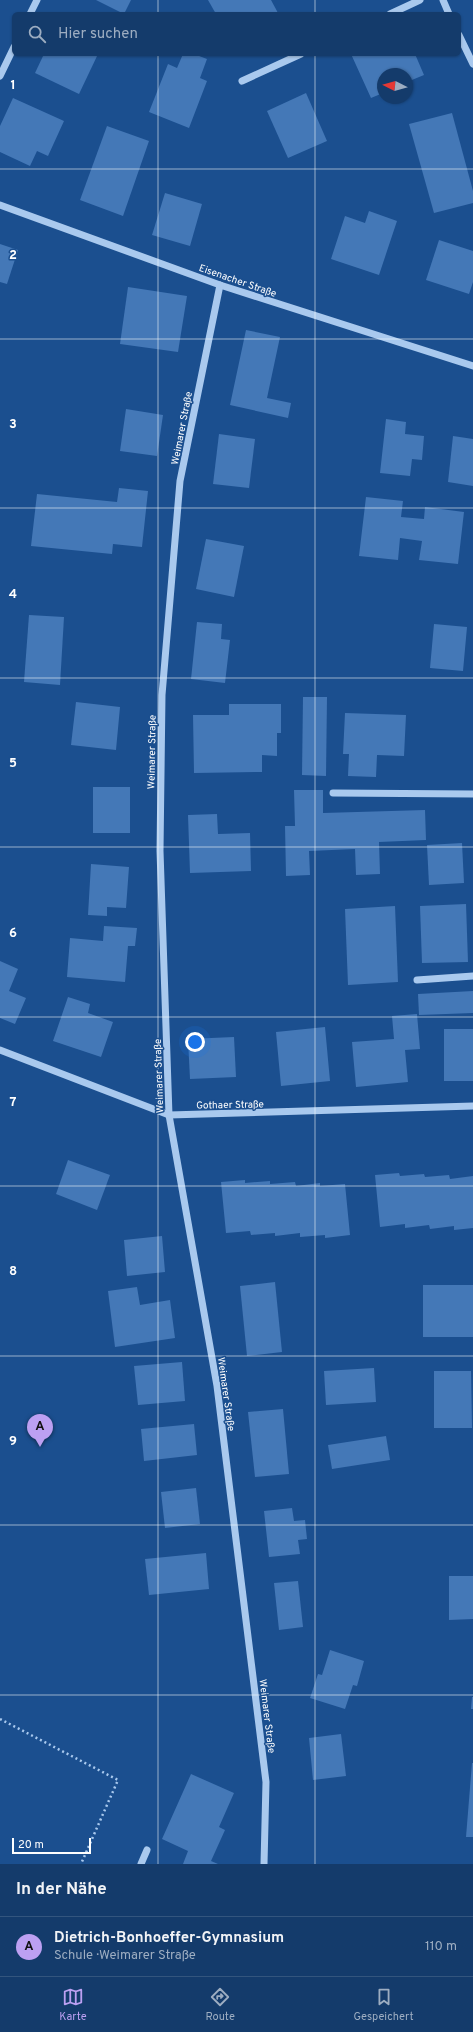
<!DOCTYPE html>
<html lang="de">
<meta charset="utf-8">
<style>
:root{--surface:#143b6b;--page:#214673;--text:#f1f3f6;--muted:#9dadc1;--line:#33557e;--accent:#bca0f2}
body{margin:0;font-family:Overpass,sans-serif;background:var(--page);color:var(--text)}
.compass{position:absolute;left:377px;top:68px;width:36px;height:36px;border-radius:50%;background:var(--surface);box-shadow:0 1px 3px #0004;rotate:276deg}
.scale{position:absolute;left:12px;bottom:10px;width:79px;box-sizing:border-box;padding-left:4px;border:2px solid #fff;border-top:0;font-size:11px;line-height:14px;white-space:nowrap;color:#fff;-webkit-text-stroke:3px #1b4f8f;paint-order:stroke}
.you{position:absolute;left:195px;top:1042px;width:14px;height:14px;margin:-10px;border:3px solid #fff;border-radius:50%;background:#1a73e8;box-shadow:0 0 0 6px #1a73e833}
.badge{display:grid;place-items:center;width:26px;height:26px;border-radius:50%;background:var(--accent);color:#111;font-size:13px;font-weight:700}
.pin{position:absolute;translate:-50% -33px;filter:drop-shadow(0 1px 2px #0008)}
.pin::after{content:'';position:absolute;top:21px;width:14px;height:12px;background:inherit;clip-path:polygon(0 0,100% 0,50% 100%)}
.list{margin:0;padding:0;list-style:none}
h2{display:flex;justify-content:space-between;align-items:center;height:52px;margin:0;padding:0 16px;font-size:17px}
h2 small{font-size:13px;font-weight:400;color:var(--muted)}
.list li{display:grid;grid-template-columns:26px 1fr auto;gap:12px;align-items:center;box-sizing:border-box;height:60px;padding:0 16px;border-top:1px solid var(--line)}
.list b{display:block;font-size:15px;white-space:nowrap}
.list p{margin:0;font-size:13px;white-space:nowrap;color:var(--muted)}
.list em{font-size:13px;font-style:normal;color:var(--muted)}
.icon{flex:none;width:22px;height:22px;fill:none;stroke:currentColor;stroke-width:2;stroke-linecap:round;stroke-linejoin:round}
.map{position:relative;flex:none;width:473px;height:1864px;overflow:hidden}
.search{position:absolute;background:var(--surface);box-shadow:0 1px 3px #0004;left:12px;right:12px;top:12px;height:44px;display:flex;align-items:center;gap:10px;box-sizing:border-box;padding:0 14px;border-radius:6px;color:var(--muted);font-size:15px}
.sheet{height:112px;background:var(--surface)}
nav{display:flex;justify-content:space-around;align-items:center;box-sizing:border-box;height:56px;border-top:1px solid var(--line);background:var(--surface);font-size:11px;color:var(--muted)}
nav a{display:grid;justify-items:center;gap:2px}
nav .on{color:var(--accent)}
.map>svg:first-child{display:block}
</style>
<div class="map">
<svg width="473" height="1864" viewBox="0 0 473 1864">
<rect width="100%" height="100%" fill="#1b4f8f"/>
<g fill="#4478b7">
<polygon points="96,0 131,0 124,14"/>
<polygon points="208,0 271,0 278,13 216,14"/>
<polygon points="44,54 98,54 79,94 35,73"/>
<polygon points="183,54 194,54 207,59 200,78 207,81 189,128 149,112 168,64 177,68"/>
<polygon points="351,54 415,54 424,75 407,82 407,74 383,74 383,93 371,98"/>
<polygon points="306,93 327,141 288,158 267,111"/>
<polygon points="13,98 64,121 48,156 37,151 30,166 0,152 0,126"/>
<polygon points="452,113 473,191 473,203 434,213 409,124"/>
<polygon points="107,126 149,141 123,216 80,200"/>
<polygon points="165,193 202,204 190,246 152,235"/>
<polygon points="369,211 397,221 379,275 331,259 345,216 365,223"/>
<polygon points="439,240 473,251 473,282 469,294 426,280"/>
<polygon points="0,244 18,250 7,284 0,282"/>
<polygon points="128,287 187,296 178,352 120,344"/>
<polygon points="246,330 280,337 267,398 291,403 288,418 230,405"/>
<polygon points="126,409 163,415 157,456 120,451"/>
<polygon points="386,419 406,422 405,434 424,436 422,460 412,459 410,476 380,473"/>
<polygon points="219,434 255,439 249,488 213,484"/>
<polygon points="453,436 473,439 473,486 448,482"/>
<polygon points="119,488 148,491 142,547 113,544 112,554 31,546 37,494 117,502"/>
<polygon points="366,497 403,501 401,517 424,519 425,507 464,512 458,564 419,560 422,541 400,538 398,560 359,556"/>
<polygon points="206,539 244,546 234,597 196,589"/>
<polygon points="29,615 64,617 60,685 24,682"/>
<polygon points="197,622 222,624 221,639 230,640 225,683 191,679"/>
<polygon points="434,624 467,627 463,671 430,668"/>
<polygon points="303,697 327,697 326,776 302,775"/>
<polygon points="76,702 120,707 116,750 71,745"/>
<polygon points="229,704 281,704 281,733 277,733 277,756 262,755 262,772 194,773 193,715 229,715"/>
<polygon points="345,713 406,715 404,756 377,755 376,777 348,776 349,754 343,754"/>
<rect x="93" y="787" width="37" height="46"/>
<polygon points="294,790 323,790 323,813 425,810 426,840 379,842 380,874 356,875 355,849 309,851 310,875 286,876 285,826 295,826"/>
<polygon points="217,814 218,834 250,833 251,871 190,873 188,815"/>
<polygon points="462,843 464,883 429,885 427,845"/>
<polygon points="91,864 129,867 126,908 107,907 107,916 88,915"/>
<polygon points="466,904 468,962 422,963 420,906"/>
<polygon points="395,906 398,982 348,985 345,909"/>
<polygon points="104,926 137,928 135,946 128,946 125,982 67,977 70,938 103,941"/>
<polygon points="0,961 18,969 9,991 26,998 15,1024 0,1018"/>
<polygon points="473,991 473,1013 419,1015 418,994"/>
<polygon points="68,997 90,1004 88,1013 113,1022 101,1057 53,1041"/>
<polygon points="417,1014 420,1049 405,1050 408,1082 356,1087 352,1042 394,1039 392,1016"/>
<polygon points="325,1027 330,1081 281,1086 276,1032"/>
<rect x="444" y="1029" width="29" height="52"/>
<polygon points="234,1037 236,1077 190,1079 188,1039"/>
<polygon points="68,1160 110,1175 97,1210 56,1194"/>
<polygon points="399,1173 400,1176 424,1174 425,1177 449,1175 450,1179 473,1176 473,1228 454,1230 454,1226 430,1229 429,1225 405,1228 405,1224 380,1227 375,1175"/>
<polygon points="245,1180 245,1183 270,1181 270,1184 295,1182 296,1186 320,1183 320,1186 345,1184 350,1235 325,1238 325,1235 300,1237 300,1233 275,1236 275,1233 251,1235 250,1231 226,1233 221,1182"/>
<polygon points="162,1236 165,1272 127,1276 124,1240"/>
<polygon points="275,1282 282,1352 247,1356 240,1286"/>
<rect x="423" y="1285" width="50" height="52"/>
<polygon points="137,1287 140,1305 170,1300 175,1338 115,1347 108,1291"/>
<polygon points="182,1362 185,1401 138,1405 134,1366"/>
<polygon points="374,1368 376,1402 326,1405 324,1371"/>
<polygon points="434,1371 471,1371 472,1428 434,1428"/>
<polygon points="283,1409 289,1474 255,1477 248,1412"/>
<polygon points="194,1424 197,1455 144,1461 141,1429"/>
<polygon points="386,1436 390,1460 332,1469 328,1445"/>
<polygon points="196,1488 200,1524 165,1528 161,1492"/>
<polygon points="292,1508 294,1521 305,1520 307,1539 298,1540 300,1554 269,1557 264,1511"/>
<polygon points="206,1553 209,1589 149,1595 145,1559"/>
<polygon points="449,1576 473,1576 473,1619 449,1620"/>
<polygon points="298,1581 303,1627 279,1630 274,1583"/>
<polygon points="330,1650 364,1661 357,1686 353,1685 345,1709 310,1698 318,1674 322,1675"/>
<polygon points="472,1697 473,1697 473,1709 471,1709"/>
<polygon points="341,1734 346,1776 313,1780 309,1738"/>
<polygon points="472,1763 473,1763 473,1837 466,1837"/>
<polygon points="191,1774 234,1793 219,1827 225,1830 211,1861 218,1864 183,1864 188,1851 162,1839"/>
</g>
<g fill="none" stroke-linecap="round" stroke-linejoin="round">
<polyline stroke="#a9c9ee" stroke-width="2.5" stroke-dasharray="2 3" stroke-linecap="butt" points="0,1719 118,1780 81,1864"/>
<g stroke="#a9c9ee" stroke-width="7">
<polyline points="443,0 449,14"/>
<polyline points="30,14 37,0"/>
<polyline points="390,14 420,0"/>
<polyline points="459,35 473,64"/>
<polyline points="0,76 14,47"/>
<polyline points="242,81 301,54"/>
<polyline points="0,205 220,285 473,366"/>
<polyline points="220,285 180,481 162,695 160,851 169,1115 217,1386 266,1782 264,1864"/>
<polyline points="333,793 473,794"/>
<polyline points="417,980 473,976"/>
<polyline points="0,1050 169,1115 473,1106"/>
<polyline points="141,1864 147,1850"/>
</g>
</g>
<path fill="none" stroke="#fff" stroke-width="1" stroke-opacity="0.55" d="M158 0V14M315 0V14M158 54V1864M315 54V1864M0 169H473M0 339H473M0 508H473M0 678H473M0 847H473M0 1017H473M0 1186H473M0 1356H473M0 1525H473M0 1695H473"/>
<g text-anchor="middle" stroke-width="3" stroke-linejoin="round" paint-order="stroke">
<g font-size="10" fill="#fff" stroke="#1b4f8f">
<text transform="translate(238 280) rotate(19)" y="4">Eisenacher Straße</text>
<text transform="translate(181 428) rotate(-79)" y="4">Weimarer Straße</text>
<text transform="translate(151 752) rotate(-89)" y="4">Weimarer Straße</text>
<text transform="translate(158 1076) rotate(-92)" y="4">Weimarer Straße</text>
<text transform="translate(230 1104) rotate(-1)" y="4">Gothaer Straße</text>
<text transform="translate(227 1394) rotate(82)" y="4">Weimarer Straße</text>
<text transform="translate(268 1716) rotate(83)" y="4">Weimarer Straße</text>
</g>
</g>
<g font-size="13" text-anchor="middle" font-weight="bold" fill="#fff" stroke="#1b4f8f" stroke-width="3" stroke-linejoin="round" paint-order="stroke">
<text x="13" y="89">1</text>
<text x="13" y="259">2</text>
<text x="13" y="428">3</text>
<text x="13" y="598">4</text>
<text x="13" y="767">5</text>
<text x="13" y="937">6</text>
<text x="13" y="1106">7</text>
<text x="13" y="1275">8</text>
<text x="13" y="1445">9</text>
</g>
</svg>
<svg class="compass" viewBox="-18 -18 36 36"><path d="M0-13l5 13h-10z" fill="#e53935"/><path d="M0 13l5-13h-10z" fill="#9dadc1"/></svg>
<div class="scale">20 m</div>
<div class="you"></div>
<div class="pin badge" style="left:40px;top:1447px">A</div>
<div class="search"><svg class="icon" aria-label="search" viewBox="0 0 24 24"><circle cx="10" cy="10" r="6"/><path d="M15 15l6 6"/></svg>Hier suchen</div>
</div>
<section class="sheet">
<h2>In der Nähe<small></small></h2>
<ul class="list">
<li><span class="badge">A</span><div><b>Dietrich-Bonhoeffer-Gymnasium</b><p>Schule · Weimarer Straße</p></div><em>110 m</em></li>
</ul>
</section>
<nav>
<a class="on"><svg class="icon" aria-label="map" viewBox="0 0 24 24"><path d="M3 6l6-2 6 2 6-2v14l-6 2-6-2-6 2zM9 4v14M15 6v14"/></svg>Karte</a>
<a><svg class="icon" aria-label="directions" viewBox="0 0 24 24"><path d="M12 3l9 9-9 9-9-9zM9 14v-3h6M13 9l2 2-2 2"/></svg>Route</a>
<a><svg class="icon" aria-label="saved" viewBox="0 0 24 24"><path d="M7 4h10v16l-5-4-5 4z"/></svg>Gespeichert</a>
</nav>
